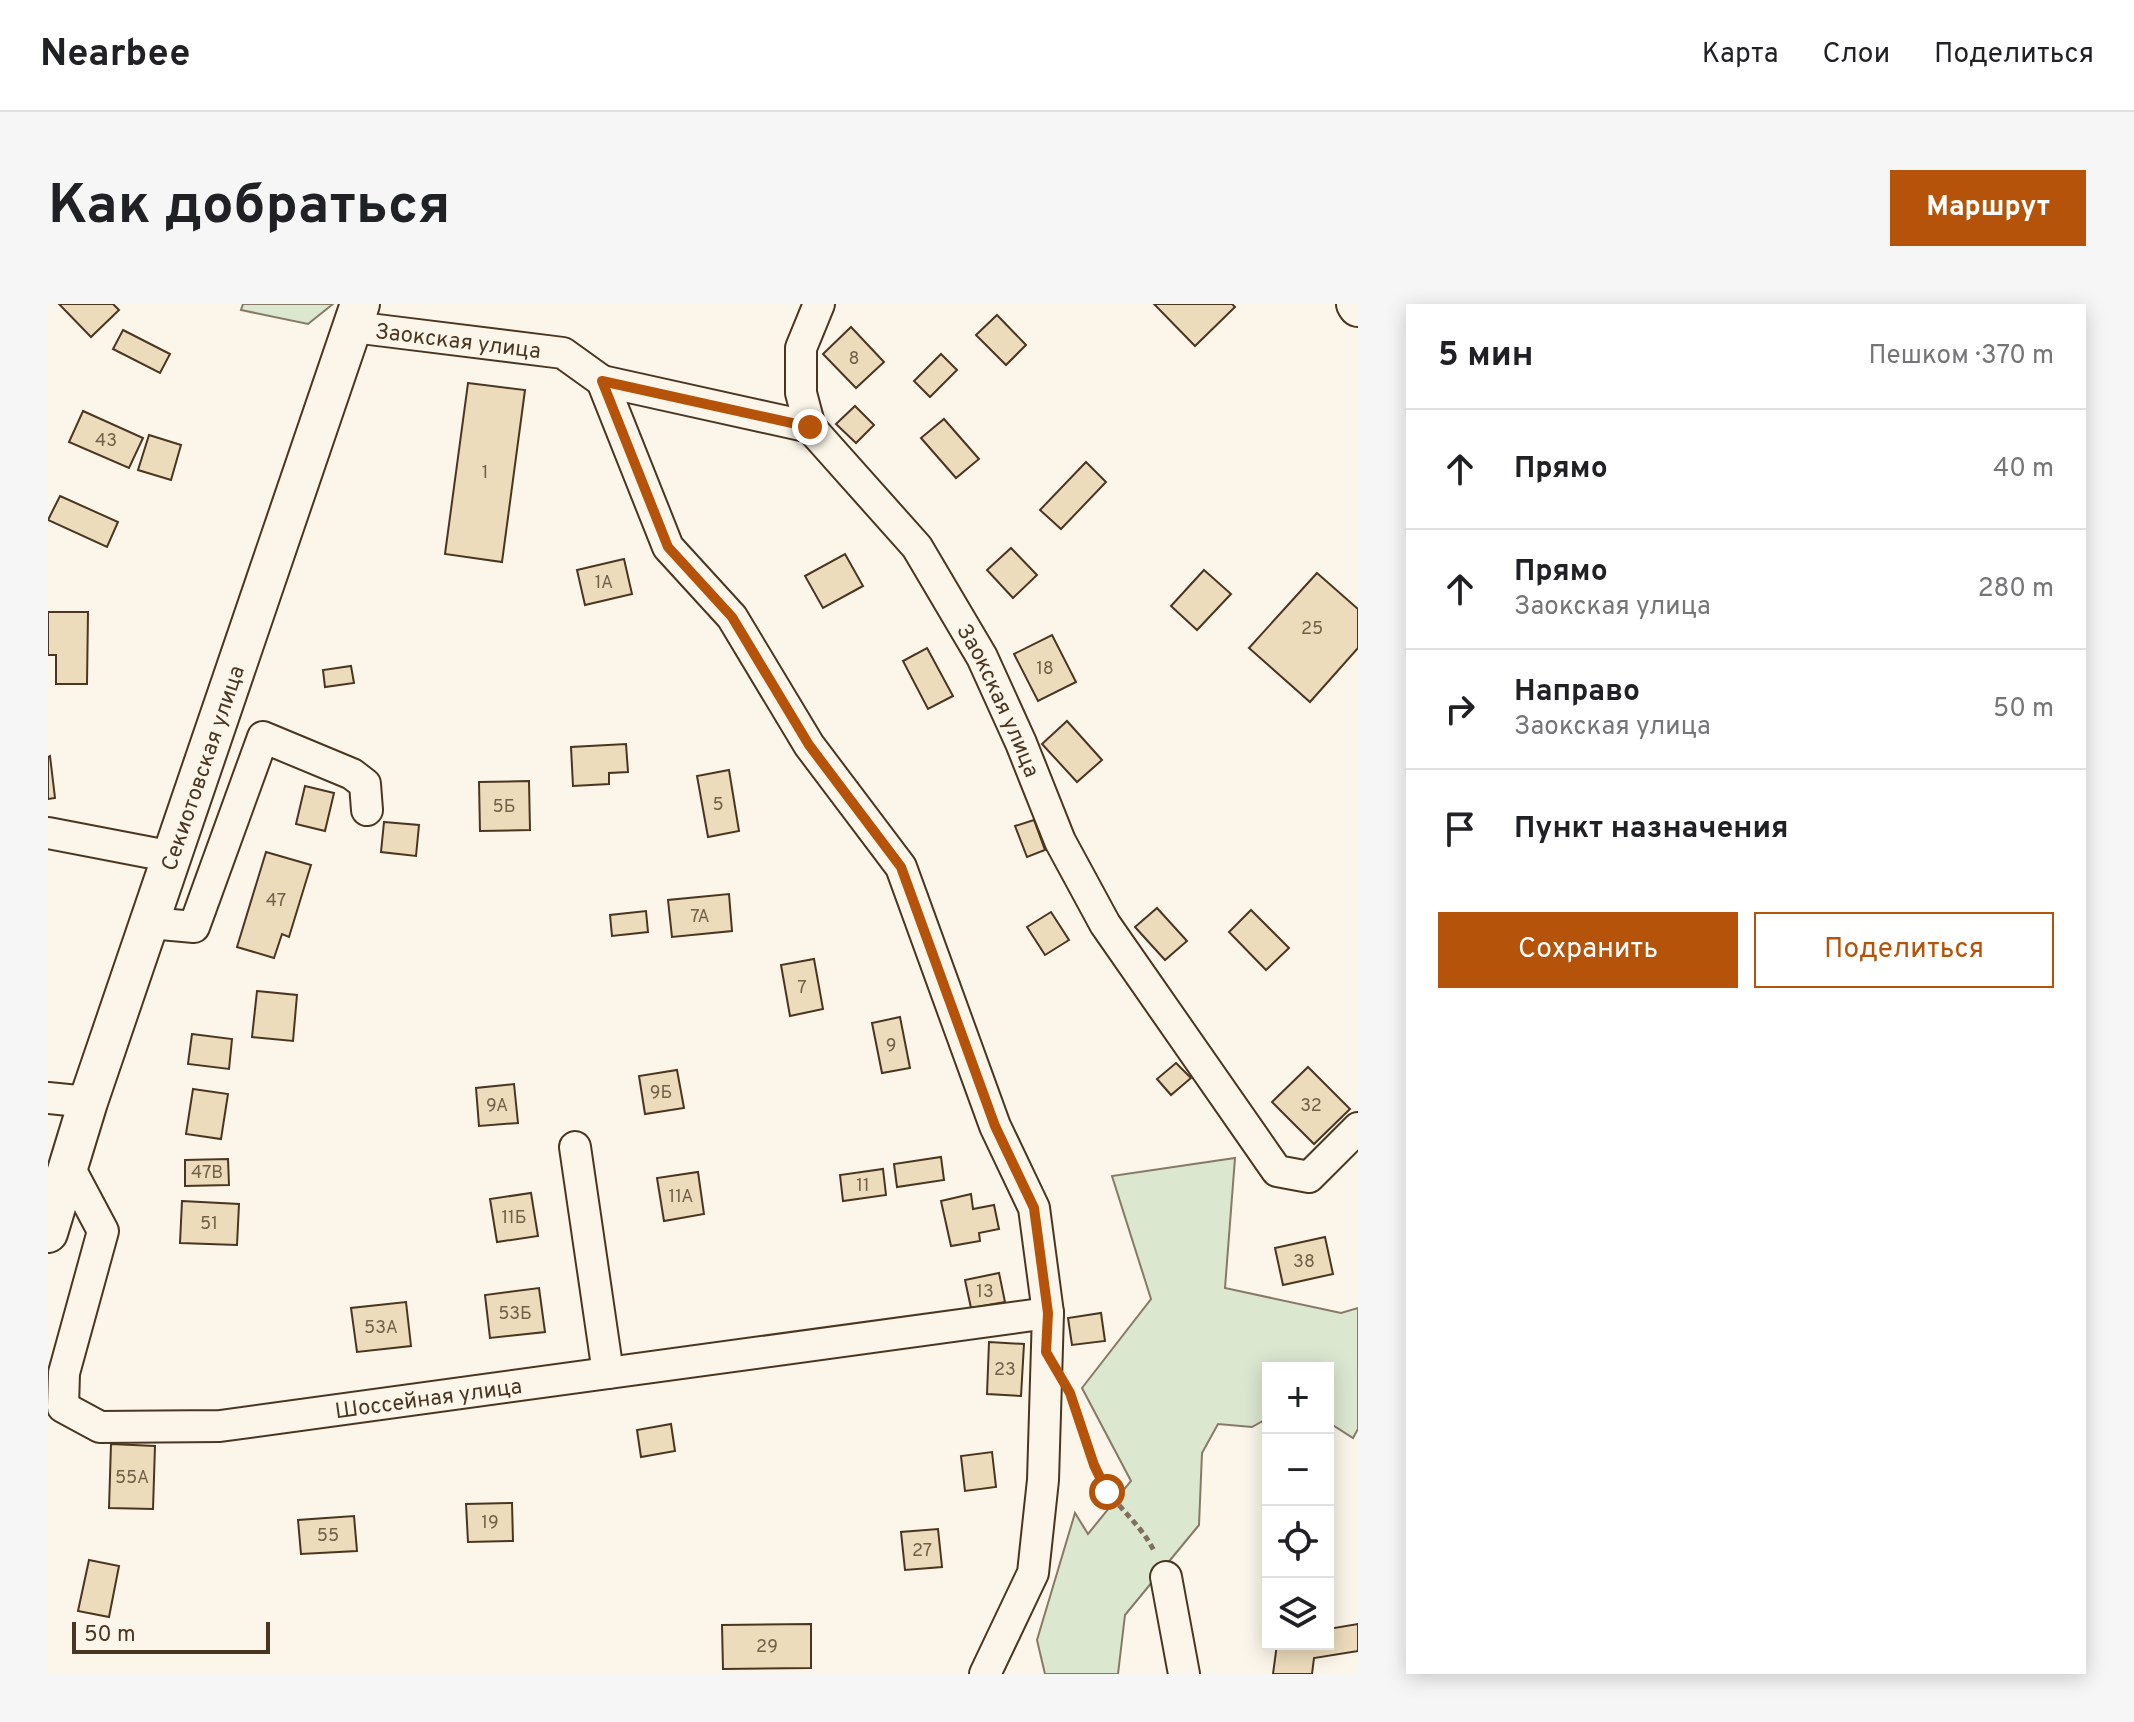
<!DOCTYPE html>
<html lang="ru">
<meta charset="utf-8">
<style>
:root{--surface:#fff;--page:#f6f6f6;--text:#202124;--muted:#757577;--line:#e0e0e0;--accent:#b45309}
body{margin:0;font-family:Overpass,sans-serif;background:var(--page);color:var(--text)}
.controls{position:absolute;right:24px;bottom:24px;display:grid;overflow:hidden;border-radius:0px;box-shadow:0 4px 20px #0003}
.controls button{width:72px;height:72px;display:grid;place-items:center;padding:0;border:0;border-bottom:2px solid var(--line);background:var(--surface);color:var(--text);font:40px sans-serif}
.scale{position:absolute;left:24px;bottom:20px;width:198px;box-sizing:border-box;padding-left:8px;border:4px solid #4a3520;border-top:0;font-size:22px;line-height:28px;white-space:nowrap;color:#4a3520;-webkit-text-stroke:6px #fbf6e9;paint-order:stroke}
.stop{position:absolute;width:24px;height:24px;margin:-18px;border:6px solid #b45309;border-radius:50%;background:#fff}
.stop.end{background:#b45309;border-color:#fff;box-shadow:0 2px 8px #0008}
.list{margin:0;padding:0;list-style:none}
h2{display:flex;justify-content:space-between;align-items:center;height:104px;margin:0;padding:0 32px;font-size:34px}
h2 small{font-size:26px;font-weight:400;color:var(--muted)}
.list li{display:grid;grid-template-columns:52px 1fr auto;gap:24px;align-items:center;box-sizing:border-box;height:120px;padding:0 32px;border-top:2px solid var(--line)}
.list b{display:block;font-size:30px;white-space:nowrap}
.list p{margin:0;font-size:26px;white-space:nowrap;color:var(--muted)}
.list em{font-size:26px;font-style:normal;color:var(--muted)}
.actions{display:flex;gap:16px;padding:24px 32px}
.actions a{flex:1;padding:18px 0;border:2px solid var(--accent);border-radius:0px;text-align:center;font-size:28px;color:var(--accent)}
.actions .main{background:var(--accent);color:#fff}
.icon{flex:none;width:44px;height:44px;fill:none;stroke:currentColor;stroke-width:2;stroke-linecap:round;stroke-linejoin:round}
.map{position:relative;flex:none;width:1310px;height:1370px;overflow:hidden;border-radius:0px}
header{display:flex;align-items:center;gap:48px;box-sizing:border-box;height:112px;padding:0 40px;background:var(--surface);border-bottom:2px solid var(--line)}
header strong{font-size:38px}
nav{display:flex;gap:44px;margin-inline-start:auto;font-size:28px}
.intro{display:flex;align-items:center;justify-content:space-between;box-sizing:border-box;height:192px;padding:0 48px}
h1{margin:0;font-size:56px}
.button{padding:20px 36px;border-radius:0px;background:var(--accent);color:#fff;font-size:28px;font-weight:700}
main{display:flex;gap:48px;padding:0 48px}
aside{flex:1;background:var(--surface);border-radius:0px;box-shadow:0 4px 20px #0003}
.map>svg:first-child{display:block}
</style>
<header>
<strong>Nearbee</strong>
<nav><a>Карта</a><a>Слои</a><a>Поделиться</a></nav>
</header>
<div class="intro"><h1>Как добраться</h1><a class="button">Маршрут</a></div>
<main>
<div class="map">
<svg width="1310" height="1370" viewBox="0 0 1310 1370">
<rect width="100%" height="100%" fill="#fbf6e9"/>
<g fill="#dce7d0" stroke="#887966" stroke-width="2">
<polygon points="195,0 285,0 260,20 193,6"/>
<polygon points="1187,854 1177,984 1293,1009 1310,1004 1310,1125 1305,1134 1280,1118 1280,1064 1220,1064 1220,1114 1204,1123 1170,1120 1154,1149 1151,1221 1077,1311 1070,1370 997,1370 989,1336 1027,1209 1040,1230 1083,1177 1034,1084 1103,995 1064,872"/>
</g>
<g fill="#ecdcbc" stroke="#4a3520" stroke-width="2">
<polygon points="11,0 65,0 71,6 43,33"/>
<polygon points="1106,0 1184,0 1187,3 1147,42"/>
<polygon points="949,11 978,41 958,61 928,31"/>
<polygon points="803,23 836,58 808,84 775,50"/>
<polygon points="75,26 122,50 112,69 65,45"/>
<polygon points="893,50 909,66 882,93 866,77"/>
<polygon points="420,79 477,86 454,258 397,250"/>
<polygon points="807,102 826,121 808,139 788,120"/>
<polygon points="35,107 95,134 81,164 21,138"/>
<polygon points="896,115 931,155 908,174 873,134"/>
<polygon points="101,131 133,141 123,176 90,166"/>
<polygon points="1038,158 1058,178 1013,225 992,206"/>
<polygon points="12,192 70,218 59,243 0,216"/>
<polygon points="963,244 989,271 965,294 939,266"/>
<polygon points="797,250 815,282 775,304 757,272"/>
<polygon points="576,255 584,290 537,301 529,266"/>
<polygon points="1156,266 1183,290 1149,326 1123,302"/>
<polygon points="1269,269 1310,305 1310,344 1262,398 1201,344"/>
<polygon points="0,308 40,308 39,380 8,380 8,351 0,351"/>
<polygon points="1004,331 1028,378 990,397 966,350"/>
<polygon points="879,344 905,392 880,405 855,357"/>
<polygon points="303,362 306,379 277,383 275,366"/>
<polygon points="1019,417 1054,456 1029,478 994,440"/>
<polygon points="578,440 580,468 561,469 561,480 525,482 523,443"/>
<polygon points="2,452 7,494 0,495 0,453"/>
<polygon points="681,466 691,527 660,533 649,472"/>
<polygon points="481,477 482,526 432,527 431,478"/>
<polygon points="257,482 286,489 277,527 248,520"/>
<polygon points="986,516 997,546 979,553 967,522"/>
<polygon points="336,518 371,521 368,552 333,548"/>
<polygon points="218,548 263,561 241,633 234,630 226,654 189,643"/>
<polygon points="681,590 684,627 624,633 620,596"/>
<polygon points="1109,604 1139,637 1117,656 1087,623"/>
<polygon points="1203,606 1241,644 1218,666 1181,628"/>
<polygon points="598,607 600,628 564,632 562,611"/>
<polygon points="1003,608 1021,636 997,651 979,623"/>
<polygon points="766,655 775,705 742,712 733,661"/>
<polygon points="209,687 249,691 245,737 204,733"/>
<polygon points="852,713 862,764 834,769 824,719"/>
<polygon points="144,730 184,735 181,765 140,760"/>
<polygon points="1128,759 1143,774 1123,791 1109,775"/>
<polygon points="1260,763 1302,805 1266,840 1224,798"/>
<polygon points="629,766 636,804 597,810 591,772"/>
<polygon points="466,780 470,819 431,822 428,784"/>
<polygon points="145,785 180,790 173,835 138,830"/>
<polygon points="893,853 896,876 849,883 846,860"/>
<polygon points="180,855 181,881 137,882 137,856"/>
<polygon points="835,865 838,891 795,897 792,871"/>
<polygon points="650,868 656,910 616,917 609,874"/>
<polygon points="483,889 490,932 449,938 442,895"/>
<polygon points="923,890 925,905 946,901 951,925 931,929 932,937 903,942 893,897"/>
<polygon points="134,897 191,900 189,941 132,939"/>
<polygon points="1277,933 1285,970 1235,981 1227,944"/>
<polygon points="951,969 957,998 923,1004 917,976"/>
<polygon points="491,984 497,1028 442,1034 437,991"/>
<polygon points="358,998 363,1042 309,1048 303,1004"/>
<polygon points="1053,1009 1057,1037 1024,1041 1020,1014"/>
<polygon points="941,1038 976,1040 973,1092 939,1090"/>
<polygon points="623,1120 627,1147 593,1153 589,1126"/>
<polygon points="63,1140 107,1142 105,1205 61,1204"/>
<polygon points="944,1148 948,1183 917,1187 913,1152"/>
<polygon points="464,1199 465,1237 420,1238 418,1200"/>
<polygon points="306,1212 309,1247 253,1250 250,1216"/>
<polygon points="890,1225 894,1263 857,1266 853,1228"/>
<polygon points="41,1256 71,1262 61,1313 30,1307"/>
<polygon points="763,1320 763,1364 675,1365 674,1321"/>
<polygon points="1310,1320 1310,1347 1266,1354 1264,1370 1225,1370 1229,1340 1280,1340 1280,1325"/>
</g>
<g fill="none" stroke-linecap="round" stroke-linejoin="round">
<defs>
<g id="minor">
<path id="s1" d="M305 23 515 49 554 77 620 243 684 313 761 441 853 563 947 822 986 904 1000 1009 995 1176 985 1269 937 1370"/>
<path id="s2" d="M554 77 762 123 869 243 934 353 973 439 1012 537 1057 620 1229 867 1261 873 1310 824"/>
<polyline points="762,123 753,89 753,44 771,0"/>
<polyline points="0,529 125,553"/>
<polyline points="102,619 146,623 215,433 304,470 317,480 319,506"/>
<polyline points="0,794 40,798"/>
<polyline points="527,843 560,1069"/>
<path id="s3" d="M21 863 55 927 16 1069 15 1103 52 1123 172 1122 1000 1009"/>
<polyline points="1118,1273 1136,1370"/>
</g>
<g id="major">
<polyline points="1308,0 1310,3"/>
<path id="s4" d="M0 929 40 798 312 0"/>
</g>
</defs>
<use href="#minor" stroke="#4a3520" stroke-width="34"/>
<use href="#major" stroke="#4a3520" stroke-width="42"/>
<path stroke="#7f6f5c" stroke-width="5" stroke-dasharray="6 4" stroke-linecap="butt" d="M1027 1102C1036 1131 1042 1165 1061 1189 1077 1210 1096 1225 1107 1249"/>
<use href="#minor" stroke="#fbf6e9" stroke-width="30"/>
<use href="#major" stroke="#fbf6e9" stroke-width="38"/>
</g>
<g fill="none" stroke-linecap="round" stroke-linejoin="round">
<polyline stroke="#b45309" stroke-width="10" points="762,123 554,77 620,243 684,313 761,441 853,563 947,822 986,904 1000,1009 998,1048 1022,1089 1046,1161 1059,1188"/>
</g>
<g text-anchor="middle" stroke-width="6" stroke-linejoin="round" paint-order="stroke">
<g font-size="18" fill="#725f47">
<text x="806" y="60">8</text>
<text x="58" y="142">43</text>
<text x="437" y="174">1</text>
<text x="556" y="284">1А</text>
<text x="1264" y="330">25</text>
<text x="997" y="370">18</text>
<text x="670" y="506">5</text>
<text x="456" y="508">5Б</text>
<text x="228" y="602">47</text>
<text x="652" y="618">7А</text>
<text x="754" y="689">7</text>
<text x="843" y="747">9</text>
<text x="613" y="794">9Б</text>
<text x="449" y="807">9А</text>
<text x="1263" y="807">32</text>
<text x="159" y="874">47В</text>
<text x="815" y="887">11</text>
<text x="633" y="898">11А</text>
<text x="466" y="919">11Б</text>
<text x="161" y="925">51</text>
<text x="1256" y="963">38</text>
<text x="937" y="993">13</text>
<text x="467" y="1015">53Б</text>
<text x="333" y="1029">53А</text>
<text x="957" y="1071">23</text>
<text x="84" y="1179">55А</text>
<text x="442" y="1224">19</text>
<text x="280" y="1237">55</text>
<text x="874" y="1252">27</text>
<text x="719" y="1348">29</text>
</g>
<g font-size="22" fill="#4a3520" stroke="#fbf6e9">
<text dy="8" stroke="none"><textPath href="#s1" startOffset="106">Заокская улица</textPath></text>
<text dy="8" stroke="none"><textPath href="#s2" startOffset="548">Заокская улица</textPath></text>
<text dy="8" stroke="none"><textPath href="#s4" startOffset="490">Секиотовская улица</textPath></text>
<text dy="8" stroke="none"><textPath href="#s3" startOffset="626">Шоссейная улица</textPath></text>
</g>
</g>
</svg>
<div class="controls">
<button>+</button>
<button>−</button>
<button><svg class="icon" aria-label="locate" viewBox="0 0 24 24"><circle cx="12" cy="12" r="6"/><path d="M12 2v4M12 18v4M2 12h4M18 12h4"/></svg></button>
<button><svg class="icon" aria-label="layers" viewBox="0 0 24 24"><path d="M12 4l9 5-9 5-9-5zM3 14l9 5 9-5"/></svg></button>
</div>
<div class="scale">50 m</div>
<div class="stop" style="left:1059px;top:1188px"></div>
<div class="stop end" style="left:762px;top:123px"></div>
</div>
<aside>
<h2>5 мин<small>Пешком · 370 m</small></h2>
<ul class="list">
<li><svg class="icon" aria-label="ahead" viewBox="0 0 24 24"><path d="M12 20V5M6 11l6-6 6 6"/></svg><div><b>Прямо</b></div><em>40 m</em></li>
<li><svg class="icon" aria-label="ahead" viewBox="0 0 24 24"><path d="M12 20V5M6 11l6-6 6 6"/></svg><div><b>Прямо</b><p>Заокская улица</p></div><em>280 m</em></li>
<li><svg class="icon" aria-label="right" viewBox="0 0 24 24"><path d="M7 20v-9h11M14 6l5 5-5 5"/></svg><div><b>Направо</b><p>Заокская улица</p></div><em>50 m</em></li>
<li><svg class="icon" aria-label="arrive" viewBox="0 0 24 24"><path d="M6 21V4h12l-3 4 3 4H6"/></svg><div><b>Пункт назначения</b></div></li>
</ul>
<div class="actions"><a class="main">Сохранить</a><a>Поделиться</a></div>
</aside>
</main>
